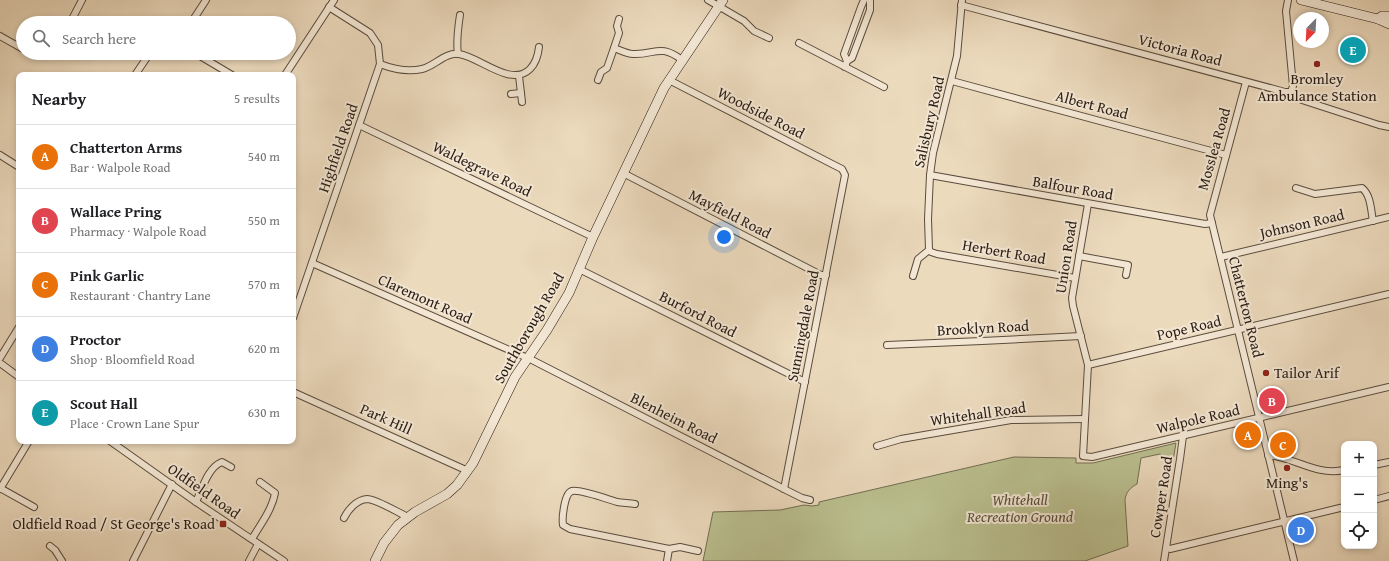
<!DOCTYPE html>
<meta charset="utf-8">
<style>
:root{--surface:#fff;--page:#f6f6f6;--text:#202124;--muted:#757577;--line:#e0e0e0;--accent:#8f2418}
body{margin:0;font-family:"Gentium Book Plus",serif;background:var(--page);color:var(--text)}
.controls{position:absolute;right:12px;bottom:12px;display:grid;overflow:hidden;border-radius:8px;box-shadow:0 2px 6px #0003}
.controls button{width:36px;height:36px;display:grid;place-items:center;padding:0;border:0;border-bottom:1px solid var(--line);background:var(--surface);color:var(--text);font:20px sans-serif}
.compass{position:absolute;left:1293px;top:12px;width:36px;height:36px;border-radius:50%;background:var(--surface);box-shadow:0 2px 6px #0003;rotate:204deg}
.you{position:absolute;left:724px;top:237px;width:14px;height:14px;margin:-10px;border:3px solid #fff;border-radius:50%;background:#1a73e8;box-shadow:0 0 0 6px #1a73e833}
.badge{display:grid;place-items:center;width:26px;height:26px;border-radius:50%;background:var(--accent);color:#fff;font-size:13px;font-weight:700}
.pin{position:absolute;translate:-50% -50%;border:2px solid #fff;box-shadow:0 1px 4px #0006}
.list{margin:0;padding:0;list-style:none}
h2{display:flex;justify-content:space-between;align-items:center;height:52px;margin:0;padding:0 16px;font-size:17px}
h2 small{font-size:13px;font-weight:400;color:var(--muted)}
.list li{display:grid;grid-template-columns:26px 1fr auto;gap:12px;align-items:center;box-sizing:border-box;height:64px;padding:0 16px;border-top:1px solid var(--line)}
.list b{display:block;font-size:15px;white-space:nowrap}
.list p{margin:0;font-size:13px;white-space:nowrap;color:var(--muted)}
.list em{font-size:13px;font-style:normal;color:var(--muted)}
.icon{flex:none;width:22px;height:22px;fill:none;stroke:currentColor;stroke-width:2;stroke-linecap:round;stroke-linejoin:round}
.map{position:relative;flex:none;width:1389px;height:561px;overflow:hidden}
.search{position:absolute;background:var(--surface);box-shadow:0 2px 6px #0003;left:16px;top:16px;width:280px;height:44px;display:flex;align-items:center;gap:10px;box-sizing:border-box;padding:0 14px;border-radius:22px;color:var(--muted);font-size:15px}
.panel{position:absolute;background:var(--surface);box-shadow:0 2px 6px #0003;left:16px;top:72px;width:280px;height:372px;border-radius:8px}
.map>svg:first-child{display:block}
</style>
<div class="map">
<svg width="1389" height="561" viewBox="0 0 1389 561">
<rect width="100%" height="100%" fill="#ecdabd"/>
<filter id="stains"><feTurbulence type="fractalNoise" baseFrequency=".005" numOctaves="4"/><feColorMatrix values="0 0 0 0 .2 0 0 0 0 .09 0 0 0 0 .02 0 0 0 .5 -.17"/></filter>
<radialGradient id="worn" r=".72"><stop offset=".6" stop-color="#630" stop-opacity="0"/><stop offset="1" stop-color="#630" stop-opacity=".3"/></radialGradient>
<path fill="#babf8f" stroke="#726e52" d="M1176 443 1173 461 1166 459 1160 454 1141 458 1137 484C1130 488 1126 492 1125 500L1128 546 1085 561H703L713 512 780 510 804 505 812 506 819 505V502L1014 457 1076 458V463H1093Z"/>
<g fill="none" stroke-linecap="round" stroke-linejoin="round">
<defs>
<g id="street">
<polyline points="708,0 744,21 754,31 769,38"/>
<polyline points="1288,0 1286,11 1293,86 1291,92"/>
<polyline points="961,5 1285,92 1291,92 1295,96 1302,100 1379,125 1389,127"/>
<polyline points="70,23 82,0"/>
<polyline points="191,23 206,0"/>
<polyline points="0,36 23,49"/>
<polyline points="799,43 884,87"/>
<polyline points="614,48 619,33 617,26 619,19"/>
<polyline points="31,53 43,56 51,53"/>
<polyline points="195,53 232,75"/>
<path d="M458 54C456 41 458 28 460 15"/>
<polyline points="847,61 844,54 861,7 864,0"/>
<path d="M380 64C393 69 409 72 422 69 435 66 445 52 459 54 480 57 511 88 530 69 536 63 538 56 539 47"/>
<polyline points="845,67 847,61 852,58 870,10 870,0"/>
<polyline points="135,75 150,53"/>
<polyline points="285,75 334,0"/>
<polyline points="519,76 522,102"/>
<path d="M598 80 601 72 607 68 614 48C620 50 627 54 633 54 655 55 660 43 682 60"/>
<polyline points="669,80 834,165 842,169 845,175 784,489"/>
<polyline points="952,81 1226,155"/>
<polyline points="1246,82 1210,215 1294,561"/>
<polyline points="511,94 521,93"/>
<polyline points="359,125 593,237"/>
<polyline points="0,155 19,167"/>
<polyline points="623,173 821,275 826,275"/>
<polyline points="930,175 1205,224 1212,223"/>
<path d="M1296 188 1315 194 1362 188C1371 195 1371 211 1373 221"/>
<polyline points="1088,204 1072,298 1073,306 1088,365 1083,456 1092,457 1389,387"/>
<polyline points="929,250 928,219 930,175 933,153 957,56 962,0"/>
<polyline points="929,250 931,252 937,254 1075,278"/>
<polyline points="1079,256 1128,265 1126,275"/>
<polyline points="1221,257 1389,217"/>
<polyline points="312,263 532,360 784,489 802,498 810,500"/>
<polyline points="579,269 805,382"/>
<polyline points="913,276 918,259 929,250"/>
<polyline points="293,318 380,64 378,45 370,33 329,7"/>
<polyline points="887,345 982,341 1081,336"/>
<polyline points="0,358 19,327"/>
<polyline points="0,363 19,377"/>
<polyline points="1088,365 1389,294"/>
<polyline points="293,392 468,471"/>
<polyline points="110,441 196,502 284,561"/>
<polyline points="877,446 901,439 1011,420 1085,419"/>
<path d="M1268 455C1294 457 1316 476 1344 470"/>
<polyline points="1374,465 1389,462"/>
<polyline points="0,488 34,507"/>
<polyline points="0,489 29,441"/>
<polyline points="1374,500 1389,496"/>
<path d="M196 502C202 489 208 467 222 462L231 467"/>
<path d="M635 504C629 503 623 503 617 502 607 499 580 489 572 491 564 493 562 519 563 525L570 529 669 549 667 561"/>
<path d="M344 518C348 510 356 500 367 499 376 499 399 513 408 517"/>
<path d="M252 539C260 525 272 510 275 493L260 482"/>
<polyline points="50,546 55,550 62,561"/>
<polyline points="1167,548 1170,549 1344,507"/>
<polyline points="669,549 680,547 698,551"/>
<polyline points="133,561 172,484"/>
<polyline points="249,561 258,544"/>
<polyline points="1164,561 1180,459 1183,436"/>
</g>
<g id="secondary">
<polyline points="1301,0 1378,19 1389,24"/>
<polyline points="1378,19 1382,16 1389,16"/>
<polyline points="375,561 384,543 398,525 415,512 447,494 457,485 473,463 515,377 547,330 569,293 593,237 664,88 723,0"/>
</g>
</defs>
<use href="#street" stroke="#5a4c3e" stroke-width="8"/>
<use href="#secondary" stroke="#291c14" stroke-width="10"/>
<use href="#street" stroke="#f3e7d4" stroke-width="6"/>
<use href="#secondary" stroke="#f3e7d4" stroke-width="9"/>
</g>
<g fill="#8f2418" stroke="#f3e7d4" stroke-width="1.5">
<circle cx="1317" cy="64" r="4"/>
<circle cx="1266" cy="373" r="4"/>
<circle cx="1287" cy="468" r="4"/>
<rect x="219" y="520" width="8" height="8" rx="2"/>
</g>
<g text-anchor="middle" stroke-width="4" stroke-linejoin="round" paint-order="stroke">
<g font-size="15" fill="#291c14" stroke="#f3e7d4">
<text transform="translate(1180 50) rotate(15)" y="5">Victoria Road</text>
<text transform="translate(1092 105) rotate(15)" y="5">Albert Road</text>
<text transform="translate(761 113) rotate(27)" y="5">Woodside Road</text>
<text transform="translate(929 122) rotate(-77)" y="5">Salisbury Road</text>
<text transform="translate(338 148) rotate(-71)" y="5">Highfield Road</text>
<text transform="translate(1214 149) rotate(-74)" y="5">Mosslea Road</text>
<text transform="translate(482 169) rotate(26)" y="5">Waldegrave Road</text>
<text transform="translate(1073 188) rotate(10)" y="5">Balfour Road</text>
<text transform="translate(730 214) rotate(27)" y="5">Mayfield Road</text>
<text transform="translate(1302 224) rotate(-13)" y="5">Johnson Road</text>
<text transform="translate(1004 252) rotate(10)" y="5">Herbert Road</text>
<text transform="translate(1066 257) rotate(-81)" y="5">Union Road</text>
<text transform="translate(425 299) rotate(24)" y="5">Claremont Road</text>
<text transform="translate(1246 307) rotate(76)" y="5">Chatterton Road</text>
<text transform="translate(698 314) rotate(27)" y="5">Burford Road</text>
<text transform="translate(803 326) rotate(-79)" y="5">Sunningdale Road</text>
<text transform="translate(529 328) rotate(-60)" y="5">Southborough Road</text>
<text transform="translate(983 328) rotate(-3)" y="5">Brooklyn Road</text>
<text transform="translate(1189 328) rotate(-13)" y="5">Pope Road</text>
<text transform="translate(978 414) rotate(-8)" y="5">Whitehall Road</text>
<text transform="translate(674 418) rotate(27)" y="5">Blenheim Road</text>
<text transform="translate(386 419) rotate(24)" y="5">Park Hill</text>
<text transform="translate(1198 419) rotate(-13)" y="5">Walpole Road</text>
<text transform="translate(204 491) rotate(35)" y="5">Oldfield Road</text>
<text transform="translate(1161 497) rotate(-81)" y="5">Cowper Road</text>
</g>
<g font-size="15" fill="#291c14" stroke="#f3e7d4">
<text x="1317" y="84">Bromley<tspan x="1317" dy="17">Ambulance Station</tspan></text>
<text x="1274" y="378" text-anchor="start">Tailor Arif</text>
<text x="1287" y="488">Ming's</text>
<text x="215" y="529" text-anchor="end">Oldfield Road / St George's Road</text>
</g>
<g font-size="15" font-style="italic" fill="#544d39" stroke="#f3e7d4">
<text x="1020" y="505">Whitehall<tspan x="1020" dy="17">Recreation Ground</tspan></text>
</g>
</g>
<rect width="100%" height="100%" filter="url(#stains)"/>
<rect width="100%" height="100%" fill="url(#worn)"/>
</svg>
<div class="controls">
<button>+</button>
<button>−</button>
<button><svg class="icon" aria-label="locate" viewBox="0 0 24 24"><circle cx="12" cy="12" r="6"/><path d="M12 2v4M12 18v4M2 12h4M18 12h4"/></svg></button>
</div>
<svg class="compass" viewBox="-18 -18 36 36"><path d="M0-13l5 13h-10z" fill="#e53935"/><path d="M0 13l5-13h-10z" fill="#757577"/></svg>
<div class="you"></div>
<div class="pin badge" style="left:1248px;top:435px;background:#e8710a">A</div>
<div class="pin badge" style="left:1272px;top:401px;background:#e0444e">B</div>
<div class="pin badge" style="left:1283px;top:445px;background:#e8710a">C</div>
<div class="pin badge" style="left:1301px;top:530px;background:#3f7fe0">D</div>
<div class="pin badge" style="left:1353px;top:50px;background:#0f9aa8">E</div>
<div class="search"><svg class="icon" aria-label="search" viewBox="0 0 24 24"><circle cx="10" cy="10" r="6"/><path d="M15 15l6 6"/></svg>Search here</div>
<section class="panel">
<h2>Nearby<small>5 results</small></h2>
<ul class="list">
<li><span class="badge" style="background:#e8710a">A</span><div><b>Chatterton Arms</b><p>Bar · Walpole Road</p></div><em>540 m</em></li>
<li><span class="badge" style="background:#e0444e">B</span><div><b>Wallace Pring</b><p>Pharmacy · Walpole Road</p></div><em>550 m</em></li>
<li><span class="badge" style="background:#e8710a">C</span><div><b>Pink Garlic</b><p>Restaurant · Chantry Lane</p></div><em>570 m</em></li>
<li><span class="badge" style="background:#3f7fe0">D</span><div><b>Proctor</b><p>Shop · Bloomfield Road</p></div><em>620 m</em></li>
<li><span class="badge" style="background:#0f9aa8">E</span><div><b>Scout Hall</b><p>Place · Crown Lane Spur</p></div><em>630 m</em></li>
</ul>
</section>
</div>
